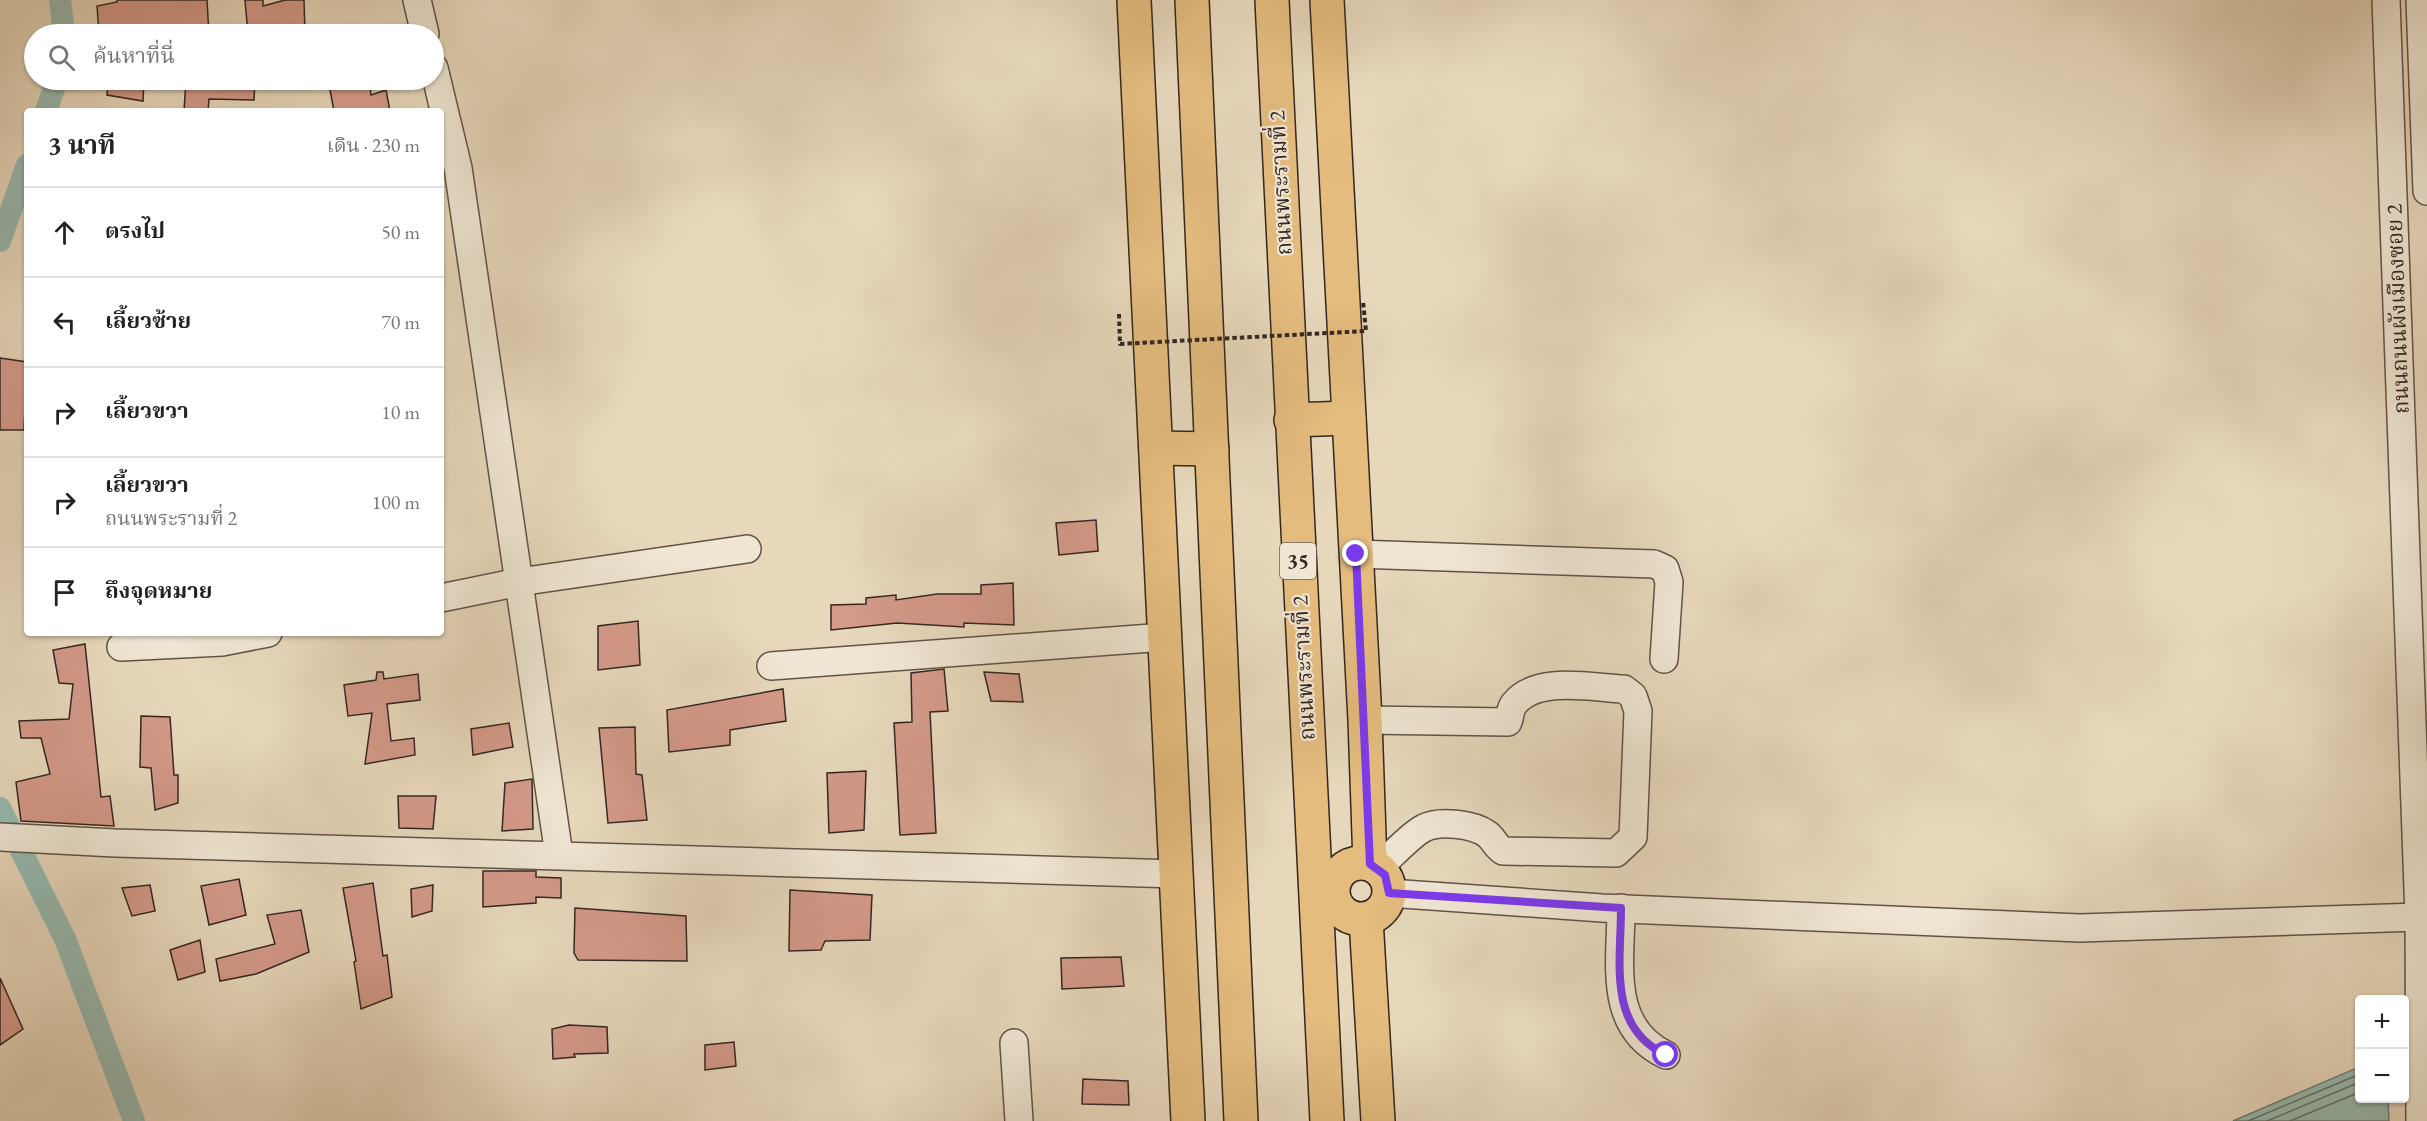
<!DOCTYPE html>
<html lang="th">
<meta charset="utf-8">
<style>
:root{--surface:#fff;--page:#f2f2f2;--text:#222;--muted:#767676;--line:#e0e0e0}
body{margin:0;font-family:"EB Garamond","Noto Serif Thai",serif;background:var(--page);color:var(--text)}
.controls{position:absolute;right:18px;bottom:18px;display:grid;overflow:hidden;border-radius:6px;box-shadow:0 2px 4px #0004}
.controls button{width:54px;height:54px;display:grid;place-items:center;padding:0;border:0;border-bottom:2px solid var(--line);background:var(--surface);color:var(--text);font:30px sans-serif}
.stop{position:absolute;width:18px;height:18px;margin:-14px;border:4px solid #7c3aed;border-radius:50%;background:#fff}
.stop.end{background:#7c3aed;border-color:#fff;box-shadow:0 2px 6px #0008}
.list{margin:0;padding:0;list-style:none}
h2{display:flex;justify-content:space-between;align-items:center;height:78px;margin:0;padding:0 24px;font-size:26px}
h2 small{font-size:20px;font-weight:400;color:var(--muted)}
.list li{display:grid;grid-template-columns:39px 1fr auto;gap:18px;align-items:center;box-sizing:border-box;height:90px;padding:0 24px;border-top:2px solid var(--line)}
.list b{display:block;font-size:22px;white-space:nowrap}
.list p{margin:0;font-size:20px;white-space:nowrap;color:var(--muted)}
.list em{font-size:20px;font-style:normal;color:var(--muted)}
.icon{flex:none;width:33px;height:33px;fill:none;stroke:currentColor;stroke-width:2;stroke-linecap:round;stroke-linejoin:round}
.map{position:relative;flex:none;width:2427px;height:1121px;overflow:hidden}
.search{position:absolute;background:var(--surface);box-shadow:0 2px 4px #0004;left:24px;top:24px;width:420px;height:66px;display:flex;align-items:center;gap:15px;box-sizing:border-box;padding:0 21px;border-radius:33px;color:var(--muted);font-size:22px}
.panel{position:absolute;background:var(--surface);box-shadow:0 2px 4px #0004;left:24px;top:108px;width:420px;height:528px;border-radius:6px}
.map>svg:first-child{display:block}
</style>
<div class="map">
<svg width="2427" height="1121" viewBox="0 0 2427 1121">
<rect width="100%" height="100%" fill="#e7d8bc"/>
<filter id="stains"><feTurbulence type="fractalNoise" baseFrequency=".00333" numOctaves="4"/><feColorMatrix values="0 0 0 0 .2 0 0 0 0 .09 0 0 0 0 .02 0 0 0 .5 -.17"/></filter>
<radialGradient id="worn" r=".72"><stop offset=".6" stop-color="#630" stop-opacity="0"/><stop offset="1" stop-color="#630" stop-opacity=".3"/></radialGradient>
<polygon fill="#97bab1" stroke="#6f7f77" stroke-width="1.5" points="2359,1067 2360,1098 2388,1099 2389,1121 2233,1121"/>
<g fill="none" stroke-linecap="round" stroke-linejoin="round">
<g stroke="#667069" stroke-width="1.5">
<polyline points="2248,1121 2360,1074"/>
<polyline points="2267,1121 2360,1082"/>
<polyline points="2290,1121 2360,1092"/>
</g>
<g stroke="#97bab1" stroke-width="22">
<polyline points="60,0 64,34"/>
<polyline points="46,111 57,80"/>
<polyline points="0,241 27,165"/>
<polyline points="0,808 65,939 134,1121"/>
</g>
</g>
<g fill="#d49a8a" stroke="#342721" stroke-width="1.5">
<polygon points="117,0 207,0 209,34 179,34 178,26 99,34 97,6 117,2"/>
<polygon points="245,0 263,0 263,6 285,0 304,0 305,34 248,34"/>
<polygon points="108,80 144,80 143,101 107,95"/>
<polygon points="186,80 255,80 254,100 209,99 208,111 184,111"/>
<polygon points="358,80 369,80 371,95 386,90 390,111 334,111 330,90"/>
<polygon points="0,358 27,362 24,430 0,430"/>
<polygon points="1096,520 1098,551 1059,555 1056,523"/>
<polygon points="1013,583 1014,625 964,623 964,627 897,623 831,630 831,605 866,604 866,598 896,595 896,600 937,594 981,594 981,585"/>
<polygon points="638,621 640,665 598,670 598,626"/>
<polygon points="85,644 101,797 110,796 114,826 21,821 16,782 50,774 41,738 21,738 19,721 69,719 73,684 59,683 53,650"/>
<polygon points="944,669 948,711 930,712 936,833 900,835 894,723 912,722 911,673"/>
<polygon points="377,672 383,672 384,679 418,674 420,700 387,704 391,741 414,738 415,755 365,764 372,713 348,716 344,685 376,680"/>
<polygon points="984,672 1019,674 1023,702 991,701"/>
<polygon points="783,689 786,721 730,730 730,745 669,752 667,710"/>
<polygon points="141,716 170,717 174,775 178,775 178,803 155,810 151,768 140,767"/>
<polygon points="509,723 513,747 473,755 471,729"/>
<polygon points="635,727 636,774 642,775 647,820 608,823 599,728"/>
<polygon points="866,771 864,830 829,833 827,773"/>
<polygon points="532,779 533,829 502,831 505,783"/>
<polygon points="398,796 436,796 433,829 399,828"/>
<polygon points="483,871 536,871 536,877 561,878 561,898 536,897 536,903 483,907"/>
<polygon points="239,879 246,915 209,925 201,886"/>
<polygon points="373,883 383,956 387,955 392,997 361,1009 354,962 356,961 343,888"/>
<polygon points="150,885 155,911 132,916 122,888"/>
<polygon points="433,885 432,911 412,917 411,889"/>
<polygon points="790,890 872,895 870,940 825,941 821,950 789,951"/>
<polygon points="575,908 686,916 687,961 578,960 574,953"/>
<polygon points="301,910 309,952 256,974 220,981 216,959 275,944 267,915"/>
<polygon points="200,940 205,972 178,980 170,950"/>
<polygon points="1121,957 1124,986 1062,989 1061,958"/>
<polygon points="0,978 23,1029 0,1045"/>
<polygon points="569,1025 607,1027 608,1053 574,1054 575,1057 553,1059 552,1029"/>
<polygon points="734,1042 736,1066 705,1070 705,1045"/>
<polygon points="1083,1079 1128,1081 1129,1105 1082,1104"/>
</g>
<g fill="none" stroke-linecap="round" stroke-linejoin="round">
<defs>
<g id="minor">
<polyline points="417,0 425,34"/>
<polyline points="2386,0 2419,917 2420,1121"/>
<polyline points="2420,0 2427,191"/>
<polyline points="434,68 458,168 559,855"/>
<polyline points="1356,554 1654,564 1665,569 1669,582 1664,659"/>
<polyline points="441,598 519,582 747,549"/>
<polyline points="121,647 222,642 268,633"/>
<polyline points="771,666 1165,637"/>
<path d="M1365 720 1508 722C1510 717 1510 709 1514 704 1537 675 1592 688 1624 689L1633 696 1638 711 1633 837 1616 853 1503 851C1495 846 1494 839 1487 834 1473 824 1439 820 1424 828 1410 835 1391 857 1378 868"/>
<polyline points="0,837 115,843 1177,874"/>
<polyline points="1389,893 1602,908 2080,928 2419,917"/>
<path d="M1621 908C1621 963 1607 1027 1666 1055"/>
<polyline points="1014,1043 1019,1121"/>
</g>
<g id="major">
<polyline points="1134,0 1188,1121"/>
<polyline points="1327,0 1365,720 1370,864"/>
<circle cx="1361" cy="891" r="28"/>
<polyline points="1366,919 1378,1121"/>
</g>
<g id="highway">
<polyline points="1192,0 1241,1121"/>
<polyline points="1272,0 1327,1121"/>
<polyline points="1291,420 1349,418"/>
<polyline points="1156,448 1212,449"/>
</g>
</defs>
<use href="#minor" stroke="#615348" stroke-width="30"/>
<use href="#major" stroke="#342721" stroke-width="36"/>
<use href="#highway" stroke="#342721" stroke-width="36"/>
<use href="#minor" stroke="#efe6d3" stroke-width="27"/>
<use href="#major" stroke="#e4bc7e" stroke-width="33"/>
<use href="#highway" stroke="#e4bc7e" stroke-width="33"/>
<polyline stroke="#342721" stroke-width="4" stroke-dasharray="4.5 3" stroke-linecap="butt" points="1119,314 1120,344 1366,331 1363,301"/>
</g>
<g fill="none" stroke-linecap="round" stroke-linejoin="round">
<path stroke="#7c3aed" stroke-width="8" d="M1356 554 1370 864 1385 875 1389 893 1621 908C1621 963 1607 1027 1666 1055"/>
</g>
<g text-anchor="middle" stroke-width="4.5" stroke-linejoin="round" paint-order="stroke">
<rect fill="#efe6d3" stroke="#6c6056" stroke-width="1.5" x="1280" y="543" width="36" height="36" rx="4.5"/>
<g font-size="21" font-weight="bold" fill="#342721">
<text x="1298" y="568">35</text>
</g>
<g font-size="22" fill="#342721" stroke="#efe6d3">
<text transform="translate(1280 183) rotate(-93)" y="8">ถนนพระรามที่ 2</text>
<text transform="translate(2397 309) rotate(-92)" y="8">ถนนถนนผังเมืองซอย 2</text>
<text transform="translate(1303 668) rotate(-93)" y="8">ถนนพระรามที่ 2</text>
</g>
</g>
<rect width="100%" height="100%" filter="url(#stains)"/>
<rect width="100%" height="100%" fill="url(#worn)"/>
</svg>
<div class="controls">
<button>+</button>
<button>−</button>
</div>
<div class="stop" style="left:1666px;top:1055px"></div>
<div class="stop end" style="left:1356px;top:554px"></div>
<div class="search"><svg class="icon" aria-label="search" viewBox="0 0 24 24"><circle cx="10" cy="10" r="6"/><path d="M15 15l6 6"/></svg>ค้นหาที่นี่</div>
<section class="panel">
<h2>3 นาที<small>เดิน · 230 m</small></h2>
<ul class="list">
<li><svg class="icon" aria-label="ahead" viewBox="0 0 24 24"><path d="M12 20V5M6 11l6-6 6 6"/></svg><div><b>ตรงไป</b></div><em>50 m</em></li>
<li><svg class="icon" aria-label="left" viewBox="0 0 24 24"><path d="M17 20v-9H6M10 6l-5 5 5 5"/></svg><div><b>เลี้ยวซ้าย</b></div><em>70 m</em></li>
<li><svg class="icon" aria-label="right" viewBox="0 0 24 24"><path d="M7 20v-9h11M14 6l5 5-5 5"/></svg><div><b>เลี้ยวขวา</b></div><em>10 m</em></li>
<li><svg class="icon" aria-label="right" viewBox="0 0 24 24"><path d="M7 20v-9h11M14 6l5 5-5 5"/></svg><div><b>เลี้ยวขวา</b><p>ถนนพระรามที่ 2</p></div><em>100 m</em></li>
<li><svg class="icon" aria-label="arrive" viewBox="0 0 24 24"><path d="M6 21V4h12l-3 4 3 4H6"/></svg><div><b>ถึงจุดหมาย</b></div></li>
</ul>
</section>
</div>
